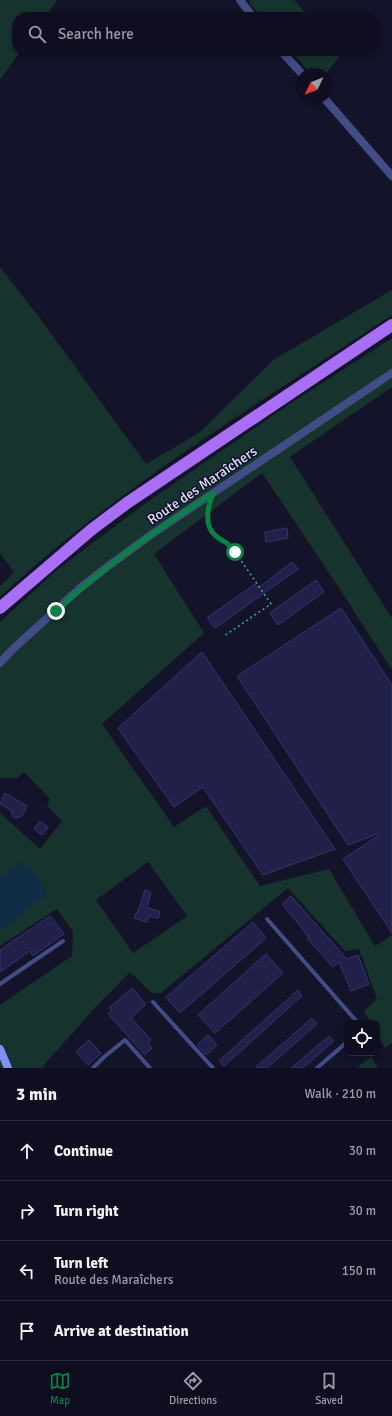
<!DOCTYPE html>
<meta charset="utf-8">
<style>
:root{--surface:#0e0e20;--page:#171729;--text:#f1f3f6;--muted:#9b9ca5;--line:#2e2e3e;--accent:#0b8043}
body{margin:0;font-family:Signika,sans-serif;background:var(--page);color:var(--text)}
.controls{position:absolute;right:12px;bottom:12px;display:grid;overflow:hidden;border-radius:8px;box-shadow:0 2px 6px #0003}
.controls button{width:36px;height:36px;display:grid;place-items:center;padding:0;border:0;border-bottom:1px solid var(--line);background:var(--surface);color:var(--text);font:20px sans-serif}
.compass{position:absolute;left:296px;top:68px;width:36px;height:36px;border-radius:50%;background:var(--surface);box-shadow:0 2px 6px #0003;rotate:227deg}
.stop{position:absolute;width:12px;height:12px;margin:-9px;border:3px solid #0b8043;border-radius:50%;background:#fff}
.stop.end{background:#0b8043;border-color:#fff;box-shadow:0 1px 4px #0008}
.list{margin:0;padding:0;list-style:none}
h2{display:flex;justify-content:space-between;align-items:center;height:52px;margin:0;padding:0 16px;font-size:17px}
h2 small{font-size:13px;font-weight:400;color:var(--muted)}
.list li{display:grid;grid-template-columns:26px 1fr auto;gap:12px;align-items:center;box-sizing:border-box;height:60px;padding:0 16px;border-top:1px solid var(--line)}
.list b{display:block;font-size:15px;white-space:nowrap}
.list p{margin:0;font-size:13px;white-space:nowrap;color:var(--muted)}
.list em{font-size:13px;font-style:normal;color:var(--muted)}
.icon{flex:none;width:22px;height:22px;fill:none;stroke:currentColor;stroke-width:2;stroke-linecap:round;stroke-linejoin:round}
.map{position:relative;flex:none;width:392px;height:1068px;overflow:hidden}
.search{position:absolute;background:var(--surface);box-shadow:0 2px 6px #0003;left:12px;right:12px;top:12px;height:44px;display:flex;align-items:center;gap:10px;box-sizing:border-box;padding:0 14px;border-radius:16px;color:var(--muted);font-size:15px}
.sheet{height:292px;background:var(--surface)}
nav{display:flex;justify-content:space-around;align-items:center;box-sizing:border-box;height:56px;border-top:1px solid var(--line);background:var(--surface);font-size:11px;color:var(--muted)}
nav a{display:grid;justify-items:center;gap:2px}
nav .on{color:var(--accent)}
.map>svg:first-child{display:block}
</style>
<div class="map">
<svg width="392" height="1068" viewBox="0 0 392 1068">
<rect width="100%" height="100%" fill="#13132a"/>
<g fill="#16332d" fill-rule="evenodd">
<polygon points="0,0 57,0 45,17 17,17 17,51 20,51 0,80"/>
<polygon points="250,0 294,0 309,17 261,17 249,3"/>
<polygon points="291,51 338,51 341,54 326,74 311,74"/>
<path d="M0 267 42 321 146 464 199 433 273 360 392 290V315C258 404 118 487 0 597V586L14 572 0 553Z"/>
<path d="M392 338V387L290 457 392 618V670L341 591 262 473 154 554 204 633 102 724 174 827 206 806 260 886 329 869 375 946 392 935V1043L385 1048 377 1034V1023H371L364 1011 377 999 359 949 345 951 288 888 161 993H152L130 972 94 1009 43 1066 44 1068H0V1005L72 956 73 932 57 909 0 946V813L40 849 62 821 47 806 50 799 24 772 17 778H0V622L58 569 143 505 291 403ZM148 862 187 916 133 953 96 900Z"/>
<polygon points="371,1057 378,1068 357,1068"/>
</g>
<path fill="#0f2e46" d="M22 862C34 869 42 882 47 894L0 931V878Z"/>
<g fill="#212049" stroke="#353473">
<polygon points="287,528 288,538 266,542 265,532"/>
<polygon points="292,562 298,569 215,628 207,618 255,584 258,588"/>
<polygon points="316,580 324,592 278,625 270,613"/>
<polygon points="341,608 392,685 392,933 343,859 378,836 377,834 348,845 237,676"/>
<polygon points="202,652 335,849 263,875 203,787 174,807 118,728"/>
<polygon points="5,793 27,806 22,816 16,818 12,816 11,810 0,804"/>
<polygon points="40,821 48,827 42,835 34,829"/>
<polygon points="145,890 151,892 147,907 160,912 158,918 149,916 147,922 134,918 137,912 138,912"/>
<polygon points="291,896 347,959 358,955 369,984 351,991 339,962 333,967 307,938 309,937 282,904"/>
<polygon points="50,916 64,934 33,956 30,951 0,972 0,950"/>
<polygon points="253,922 266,938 180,1013 166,997"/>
<polygon points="266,954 283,973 215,1033 198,1015"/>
<polygon points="132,988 146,1004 131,1018 151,1040 148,1043 152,1048 145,1055 108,1014 112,1010 109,1008"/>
<polygon points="298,990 302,996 224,1066 219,1061"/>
<polygon points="312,1018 317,1024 267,1068 255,1068"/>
<polygon points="208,1035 217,1045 206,1055 197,1045"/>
<polygon points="329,1036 334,1041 303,1068 291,1068"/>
<polygon points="89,1040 101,1053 88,1065 76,1052"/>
</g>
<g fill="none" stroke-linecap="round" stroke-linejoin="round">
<polyline stroke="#3bb495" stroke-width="1.5" stroke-dasharray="2 3" stroke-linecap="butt" points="208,506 208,526 215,536 229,543 271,604 224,636"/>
<g stroke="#424c85" stroke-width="4">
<polyline points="267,919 358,1023"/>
<polyline points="0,984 63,941"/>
<polyline points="153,1002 213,1068"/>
<polyline points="93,1068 104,1057 125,1040 150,1068"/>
<polyline points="317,1068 347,1042"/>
</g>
<g stroke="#424c85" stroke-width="8">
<polyline points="240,0 253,17"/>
<polyline points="281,51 302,74"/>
<polyline points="324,98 392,176"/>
<polyline points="0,663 12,650 79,589 107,567 152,534 392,373"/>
</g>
<polyline stroke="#7d91f5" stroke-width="8" points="0,1049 8,1068"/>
<polyline stroke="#a86ef4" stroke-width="12" points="0,608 91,530 127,503 392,325"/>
</g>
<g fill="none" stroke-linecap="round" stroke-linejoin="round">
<path stroke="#0b8043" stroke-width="5" d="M56 611C104 566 158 529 213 493 208 506 203 526 216 536 224 543 227 540 235 552"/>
</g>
<g text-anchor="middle" stroke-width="3" stroke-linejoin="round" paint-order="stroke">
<g font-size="14" fill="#dee1fc" stroke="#13132a">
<text transform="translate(202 485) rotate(-34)" y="5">Route des Maraîchers</text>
</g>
</g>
</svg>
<div class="controls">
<button><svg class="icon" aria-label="locate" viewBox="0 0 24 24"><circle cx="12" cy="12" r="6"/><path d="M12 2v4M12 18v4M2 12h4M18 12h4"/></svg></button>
</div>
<svg class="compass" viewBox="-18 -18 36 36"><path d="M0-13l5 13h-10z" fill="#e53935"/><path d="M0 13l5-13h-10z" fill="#9b9ca5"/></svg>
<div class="stop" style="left:235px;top:552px"></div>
<div class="stop end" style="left:56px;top:611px"></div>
<div class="search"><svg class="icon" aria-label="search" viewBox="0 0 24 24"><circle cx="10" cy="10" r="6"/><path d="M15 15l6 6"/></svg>Search here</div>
</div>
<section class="sheet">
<h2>3 min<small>Walk · 210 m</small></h2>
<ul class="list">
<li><svg class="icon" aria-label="ahead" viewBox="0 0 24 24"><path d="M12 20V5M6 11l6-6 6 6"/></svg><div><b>Continue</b></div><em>30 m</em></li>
<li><svg class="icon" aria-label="right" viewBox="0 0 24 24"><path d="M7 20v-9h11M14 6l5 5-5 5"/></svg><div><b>Turn right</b></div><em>30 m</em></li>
<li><svg class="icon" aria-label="left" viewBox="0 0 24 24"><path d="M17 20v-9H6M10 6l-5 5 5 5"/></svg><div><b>Turn left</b><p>Route des Maraîchers</p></div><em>150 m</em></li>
<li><svg class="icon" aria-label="arrive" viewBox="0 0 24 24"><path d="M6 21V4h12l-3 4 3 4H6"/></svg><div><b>Arrive at destination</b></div></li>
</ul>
</section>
<nav>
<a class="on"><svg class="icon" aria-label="map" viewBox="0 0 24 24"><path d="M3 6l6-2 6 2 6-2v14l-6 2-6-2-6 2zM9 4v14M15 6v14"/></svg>Map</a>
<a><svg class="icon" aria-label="directions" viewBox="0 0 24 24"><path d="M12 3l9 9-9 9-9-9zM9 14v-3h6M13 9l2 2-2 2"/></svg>Directions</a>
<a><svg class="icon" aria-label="saved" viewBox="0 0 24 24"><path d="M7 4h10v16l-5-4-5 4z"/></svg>Saved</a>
</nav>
